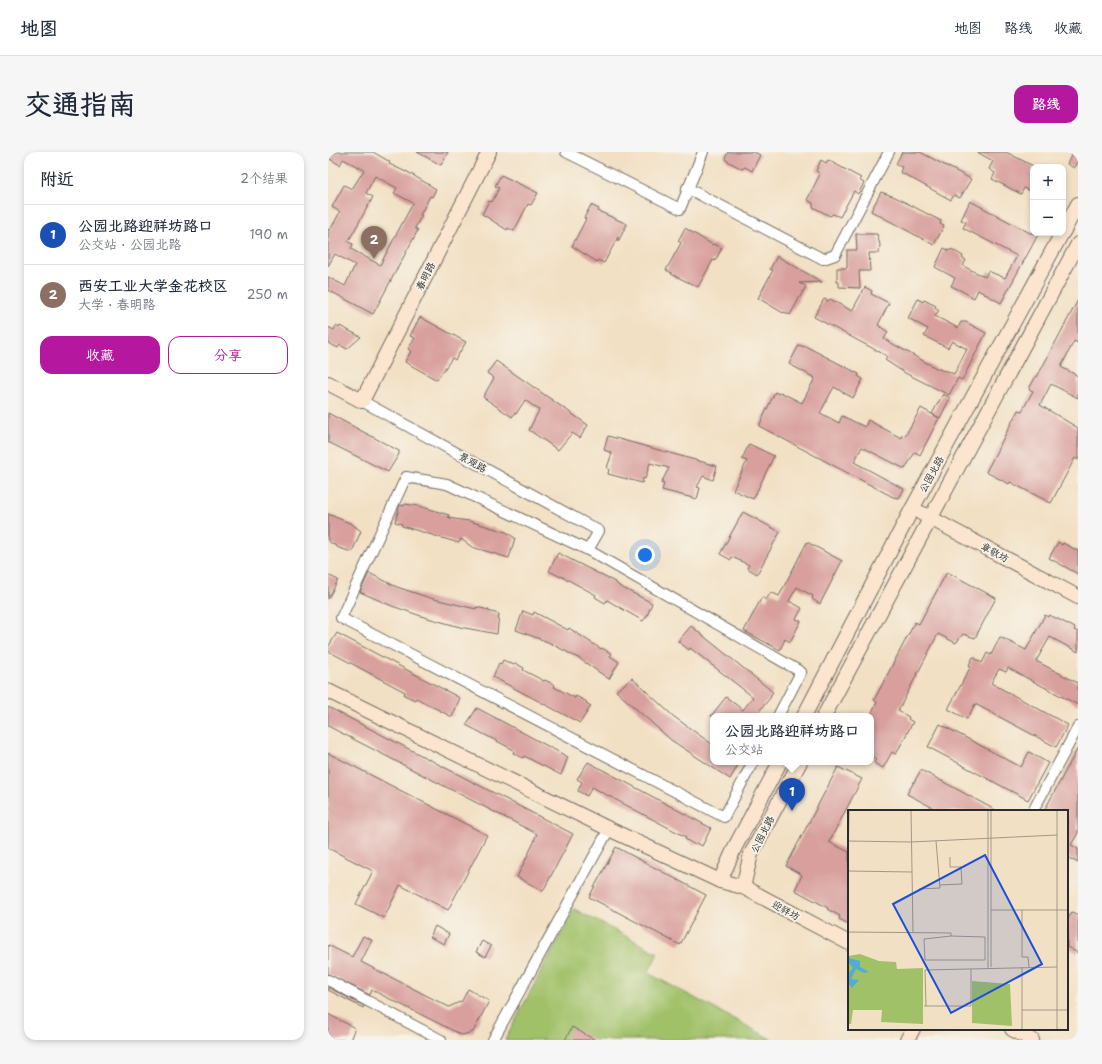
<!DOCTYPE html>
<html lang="zh">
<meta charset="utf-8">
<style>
:root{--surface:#fff;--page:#f6f6f7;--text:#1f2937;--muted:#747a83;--line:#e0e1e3;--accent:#b5179e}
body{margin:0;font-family:"Shantell Sans","LXGW WenKai TC",sans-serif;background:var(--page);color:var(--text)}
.controls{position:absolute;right:12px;top:12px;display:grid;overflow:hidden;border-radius:8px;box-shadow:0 2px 6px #0003}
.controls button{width:36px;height:36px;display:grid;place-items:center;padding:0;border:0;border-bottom:1px solid var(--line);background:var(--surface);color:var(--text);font:20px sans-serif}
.you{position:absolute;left:317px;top:403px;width:14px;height:14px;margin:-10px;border:3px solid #fff;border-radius:50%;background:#1a73e8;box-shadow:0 0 0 6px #1a73e833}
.badge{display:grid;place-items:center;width:26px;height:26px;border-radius:50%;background:var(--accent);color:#fff;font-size:13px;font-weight:700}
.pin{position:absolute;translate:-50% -33px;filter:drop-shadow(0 1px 2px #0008)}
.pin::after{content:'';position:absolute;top:21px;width:14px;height:12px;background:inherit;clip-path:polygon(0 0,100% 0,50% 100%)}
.popup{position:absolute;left:382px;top:561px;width:164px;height:52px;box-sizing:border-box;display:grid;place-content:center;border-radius:8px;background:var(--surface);filter:drop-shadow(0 1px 3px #0005);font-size:13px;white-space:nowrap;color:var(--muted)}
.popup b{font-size:15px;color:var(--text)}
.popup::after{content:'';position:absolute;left:50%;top:100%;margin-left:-8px;border:8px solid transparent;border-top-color:var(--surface)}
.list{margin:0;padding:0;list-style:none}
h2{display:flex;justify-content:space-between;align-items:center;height:52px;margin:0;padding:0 16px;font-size:17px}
h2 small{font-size:13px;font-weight:400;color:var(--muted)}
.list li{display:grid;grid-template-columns:26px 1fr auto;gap:12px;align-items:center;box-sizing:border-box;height:60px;padding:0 16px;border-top:1px solid var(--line)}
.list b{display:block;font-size:15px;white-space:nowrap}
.list p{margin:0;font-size:13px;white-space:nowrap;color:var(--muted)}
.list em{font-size:13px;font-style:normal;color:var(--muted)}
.actions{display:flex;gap:8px;padding:12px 16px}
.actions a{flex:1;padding:9px 0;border:1px solid var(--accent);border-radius:12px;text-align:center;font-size:14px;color:var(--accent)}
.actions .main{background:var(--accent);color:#fff}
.map{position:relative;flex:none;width:750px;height:888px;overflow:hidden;border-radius:12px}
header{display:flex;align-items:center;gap:24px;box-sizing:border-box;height:56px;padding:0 20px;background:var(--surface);border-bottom:1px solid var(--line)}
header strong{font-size:19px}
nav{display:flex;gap:22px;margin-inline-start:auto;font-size:14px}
.intro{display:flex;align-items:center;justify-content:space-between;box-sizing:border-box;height:96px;padding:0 24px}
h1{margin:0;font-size:28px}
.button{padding:10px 18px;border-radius:12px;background:var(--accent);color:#fff;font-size:14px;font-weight:700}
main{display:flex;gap:24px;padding:0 24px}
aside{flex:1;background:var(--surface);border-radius:12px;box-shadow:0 2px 6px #0003}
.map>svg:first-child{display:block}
</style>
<header>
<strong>地图</strong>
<nav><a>地图</a><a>路线</a><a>收藏</a></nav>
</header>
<div class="intro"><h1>交通指南</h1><a class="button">路线</a></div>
<main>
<aside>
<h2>附近<small>2个结果</small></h2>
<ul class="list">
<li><span class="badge" style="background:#1a4fb4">1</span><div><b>公园北路迎祥坊路口</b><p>公交站 · 公园北路</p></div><em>190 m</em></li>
<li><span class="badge" style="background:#8d6e63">2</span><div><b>西安工业大学金花校区</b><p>大学 · 春明路</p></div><em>250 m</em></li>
</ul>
<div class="actions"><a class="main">收藏</a><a>分享</a></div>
</aside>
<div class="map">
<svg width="750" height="888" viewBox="0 0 750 888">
<rect width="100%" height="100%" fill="#f7f3e8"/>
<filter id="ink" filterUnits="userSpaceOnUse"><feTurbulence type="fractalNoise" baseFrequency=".025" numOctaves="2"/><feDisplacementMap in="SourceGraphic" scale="8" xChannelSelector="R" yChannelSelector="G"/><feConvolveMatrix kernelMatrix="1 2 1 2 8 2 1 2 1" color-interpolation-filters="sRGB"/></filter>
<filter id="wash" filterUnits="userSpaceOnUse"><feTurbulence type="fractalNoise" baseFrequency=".012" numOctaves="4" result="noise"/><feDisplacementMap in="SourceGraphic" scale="16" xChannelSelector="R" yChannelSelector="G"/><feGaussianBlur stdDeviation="0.9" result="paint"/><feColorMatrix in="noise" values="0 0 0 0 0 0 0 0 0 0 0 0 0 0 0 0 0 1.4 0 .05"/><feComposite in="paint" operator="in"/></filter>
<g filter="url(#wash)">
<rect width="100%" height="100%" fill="#f2e0c4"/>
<polygon fill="#a1c169" stroke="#66764a" points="246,757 330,801 320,821 445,888 177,888"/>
<g id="blocks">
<g fill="#d89f9c" fill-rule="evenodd">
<path d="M3 0H45L62 10 61 12 78 20V19L108 37 104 45 102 44 92 63H94L87 76 90 78 45 162 0 138V125L17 134 27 113 7 102 0 114V77L2 78 12 60 4 55 16 33 24 37 36 18 15 7 12 13 0 6ZM47 24 69 36 66 41 85 51 52 113 23 97 25 92 20 90 45 45 38 41Z"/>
<polygon points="89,0 120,0 113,13"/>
<polygon points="400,0 426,0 432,3 424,19 417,15 414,17 399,9 397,6"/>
<polygon points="574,0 592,0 643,27 632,46 626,43 623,48 572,20 574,15 568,12"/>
<polygon points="649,0 678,0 705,14 705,41 696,36 693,42 664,27 667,21 661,17 665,9"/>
<polygon points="745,0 750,0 750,8 746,16 739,12"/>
<polygon points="493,8 498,11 500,8 533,26 531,28 536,31 530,42 526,39 512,65 505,62 502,64 485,55 485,51 479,48 492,22 488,19"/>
<polygon points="173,23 210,41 203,53 200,52 186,79 180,76 179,78 154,62 161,49 164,50 171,36 167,34"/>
<polygon points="553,40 567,45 613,69 612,72 616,74 606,93 543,59"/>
<polygon points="642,49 702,81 711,81 673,151 650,138 646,146 634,139 623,134 627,126 607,115 616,96 622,99 623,97 635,104 634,106 638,108 635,114 657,125 660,119 677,126 689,104 635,76 638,70 633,68"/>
<polygon points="263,53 271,57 270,59 299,72 290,90 290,85 276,111 270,108 269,110 244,94 258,67 256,66"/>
<polygon points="357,76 385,93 386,92 394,96 387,109 385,108 370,135 343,122 344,121 338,118 353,91 350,89"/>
<polygon points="528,82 549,82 552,93 551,101 541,101 542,119 531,119 532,136 511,135 511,130 509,130 509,116 519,116 519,98 529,98"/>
<polygon points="449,104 494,130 471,131 478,134 462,163 456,160 455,161 430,146 445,118 442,117"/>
<polygon points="537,135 544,139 543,142 561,151 550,173 560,180 556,187 608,216 616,219 617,218 626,222 639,197 624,189 620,196 596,184 600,177 580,166 590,147 595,150 596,148 608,154 607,156 611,158 607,164 630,176 633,170 638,170 658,181 634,228 630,226 621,243 577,221 557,208 559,204 486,165 496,147 500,149 502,147 524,159"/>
<polygon points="750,148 750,191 746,189 733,215 750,224 750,246 723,232 712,253 750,276 750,308 747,306 723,351 682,330 681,332 658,320 690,258 694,259 705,239 701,237 708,224 709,225"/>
<polygon points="92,165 138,190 127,208 124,206 109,228 77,210 83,199 80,197 87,186 82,184"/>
<polygon points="8,174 11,176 12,174 33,185 19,197 12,193 10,196 0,191 0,175 6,178"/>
<polygon points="471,193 476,195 477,194 531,222 530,224 535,227 525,246 506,235 492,261 511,271 514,264 537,275 540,268 573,286 574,283 577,284 593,256 611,266 592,303 587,300 577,317 534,295 526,310 576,337 571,346 565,345 431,274 447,240 451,242 452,240 474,251 487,226 461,212"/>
<polygon points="168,209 260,273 252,286 244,281 230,298 201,278 211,258 197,248 188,262 187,261 184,265 155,245 166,226 159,221"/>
<polygon points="615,242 622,246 612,266 604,262"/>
<polygon points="0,261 71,299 71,302 60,320 0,290"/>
<polygon points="280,284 389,314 385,328 375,324 369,335 372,336 369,347 334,338 336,332 333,331 341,316 322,311 317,327 315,326 314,331 280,322 281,317 279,316 284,301 276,298"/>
<polygon points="421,292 446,304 425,347 405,338 419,309 414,307"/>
<polygon points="77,352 91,354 121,363 120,365 126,367 141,369 178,380 187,386 181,406 144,395 133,387 131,391 74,374 74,372 67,370 72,353 76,354"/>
<polygon points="415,360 452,380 429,422 419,416 421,413 404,405 403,408 392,402"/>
<polygon points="0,362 24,372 33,379 24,400 11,396 0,389"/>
<polygon points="479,390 514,409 492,452 484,447 485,444 469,435 461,449 474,456 468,467 473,469 462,490 457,487 452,498 416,479 434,445 438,448 443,440 451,444"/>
<polygon points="730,390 734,393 735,391 750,399 750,422 721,406"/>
<polygon points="230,401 287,430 291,434 324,451 319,464 315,469 279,448 277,451 267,445 268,443 233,424 233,425 221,419"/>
<polygon points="619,420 668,446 647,486 635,482 628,491 610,482 570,559 581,565 580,567 585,570 568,602 564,600 555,616 546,611 548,607 543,604 543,562 549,550 546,548 587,470 591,472"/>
<polygon points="41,421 69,435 102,446 148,457 148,455 161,458 160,459 171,462 169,482 132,475 96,465 64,454 32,440"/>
<polygon points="0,423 10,428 0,447"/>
<polygon points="195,459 205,463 206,460 240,478 241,476 273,497 274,496 284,502 282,504 291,510 281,527 252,507 220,490 188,478"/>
<polygon points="717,463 720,465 721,463 730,467 747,476 746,478 750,480 750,500 722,485 708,509 750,531 750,553 680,516 678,520 671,517 663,531 740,573 728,595 647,552 639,567 620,557 643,514 641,513 645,505 654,511 659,501 663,503 672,485 698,498"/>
<polygon points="363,474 445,540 442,544 443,545 427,564 383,564 398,545 415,558 425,545 362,496 361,498 350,489"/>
<polygon points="9,481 132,546 124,565 88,546 87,548 76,543 77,540 0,499 0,495"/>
<polygon points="175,508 186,513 187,511 196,516 195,518 216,529 217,528 227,533 226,535 247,546 248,544 259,550 258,551 263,554 252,571 165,525 171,511 173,512"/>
<polygon points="304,526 345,564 385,593 385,610 412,610 402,627 343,588 288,539"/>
<polygon points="0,555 245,682 215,739 189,725 207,688 206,688 209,682 0,574"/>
<polygon points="149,556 240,605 233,623 196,604 195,606 185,601 186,598 138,573"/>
<polygon points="612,572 693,615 701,600 720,611 700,648 600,595"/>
<polygon points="750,596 750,681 743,693 750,697 750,711 739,705 739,659 716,659"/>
<polygon points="0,601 159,683 120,758 72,733 56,766 28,752 45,719 0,696"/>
<polygon points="260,610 383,676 374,694 369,691 367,693 357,687 358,685 264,635 259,644 250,639 254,630 249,627"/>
<polygon points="510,615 534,627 501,690 521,700 521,772 511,767 512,764 499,757 500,756 467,738 474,723 458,714"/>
<polygon points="593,618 623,634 669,659 611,659 579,642"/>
<polygon points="288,695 378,743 352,793 261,745"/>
<polygon points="744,760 750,763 750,801 739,795 739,769"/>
<polygon points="107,774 121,782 116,792 102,785"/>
<polygon points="35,784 44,788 33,810 121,855 134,849 140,837 161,849 145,880 134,883 44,838 42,843 0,822 0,793 24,805"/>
<polygon points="154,789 163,794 157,805 148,800"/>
<polygon points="0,835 36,854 35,856 0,838"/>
<polygon points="0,862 27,876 22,888 6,888 0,885"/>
<polygon points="244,875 267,888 237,888"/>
</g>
</g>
</g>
<g filter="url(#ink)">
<use href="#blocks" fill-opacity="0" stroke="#716a61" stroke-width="1"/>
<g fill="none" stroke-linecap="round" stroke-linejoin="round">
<defs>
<g id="street">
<polyline points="238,0 352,57 375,0"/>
<polyline points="359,36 495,107 507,103 561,0"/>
<polyline points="34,249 271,379 260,398"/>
<polyline points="425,610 396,665 13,466 78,325 119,332 260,398 473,520 450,564"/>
<polyline points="705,659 750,575"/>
<polyline points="0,828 113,888"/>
<polyline points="165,888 281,677"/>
</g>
<g id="secondary">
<polyline points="735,80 750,52"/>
<polyline points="0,231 34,249 161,0"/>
<polyline points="593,361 750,445"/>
<polyline points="0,539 281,677 392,729 415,735 521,791"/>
<polyline points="476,564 584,357 734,81"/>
<polyline points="496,564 750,92"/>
<polyline points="392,729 407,695 452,610"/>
<polyline points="415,735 423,702 472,610"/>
<polyline points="684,877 704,888"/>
<polyline points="579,888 585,877"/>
</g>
</defs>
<use href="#street" stroke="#716a61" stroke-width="12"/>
<use href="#secondary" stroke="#716a61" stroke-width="16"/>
<use href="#street" stroke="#fff" stroke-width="10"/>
<use href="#secondary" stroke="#fbe5cf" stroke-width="14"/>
</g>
</g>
<g text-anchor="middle" stroke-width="3.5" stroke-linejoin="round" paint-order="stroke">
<g font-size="10" fill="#2b2b2b" stroke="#f7f3e8">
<text transform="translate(97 124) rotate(-63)" y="4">春明路</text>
<text transform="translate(145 310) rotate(29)" y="4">景观路</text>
<text transform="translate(603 322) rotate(-61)" y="4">公园北路</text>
<text transform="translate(667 400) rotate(28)" y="4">章敬坊</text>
<text transform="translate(434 682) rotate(-63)" y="4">公园北路</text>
<text transform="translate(458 758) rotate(28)" y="4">迎祥坊</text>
</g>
</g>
<g transform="translate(520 658)">
<rect width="220" height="220" fill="#f2e0c4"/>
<path d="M12 144 31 151 48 152 49 159 75 158V214L33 212 34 200H5L3 214H0V146ZM124 171 162 174 164 216 124 213Z" fill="#a1c169"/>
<path d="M1 148 12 151V157L21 162 16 163 8 159 3 169 11 170 4 178 0 173V163L5 158 0 152Z" fill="#53add0"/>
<path fill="none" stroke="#a29887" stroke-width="1" d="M63 0 65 122M143 0V157M209 0V220M0 31 63 32 209 25M0 61 64 62M0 61 1 0M91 75 114 74 113 57H102V47M71 79 92 78 88 31M143 100H220M174 100V147H180L181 157M0 122 103 123V126M103 126 137 127V150H77L76 129ZM174 157V220M140 158V0M76 196H123V159M78 196 77 160 209 157M174 200H220"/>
<path fill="#1d4ed8" fill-opacity="0.15" stroke="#1d4ed8" stroke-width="2" d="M137 45 194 154 103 203 45 94Z"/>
<rect width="220" height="220" fill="none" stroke="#2b2b2b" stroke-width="2"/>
</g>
</svg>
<div class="controls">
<button>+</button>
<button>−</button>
</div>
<div class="you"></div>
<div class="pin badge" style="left:464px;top:659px;background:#1a4fb4">1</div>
<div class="popup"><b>公园北路迎祥坊路口</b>公交站</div>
<div class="pin badge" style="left:46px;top:107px;background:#8d6e63">2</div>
</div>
</main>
